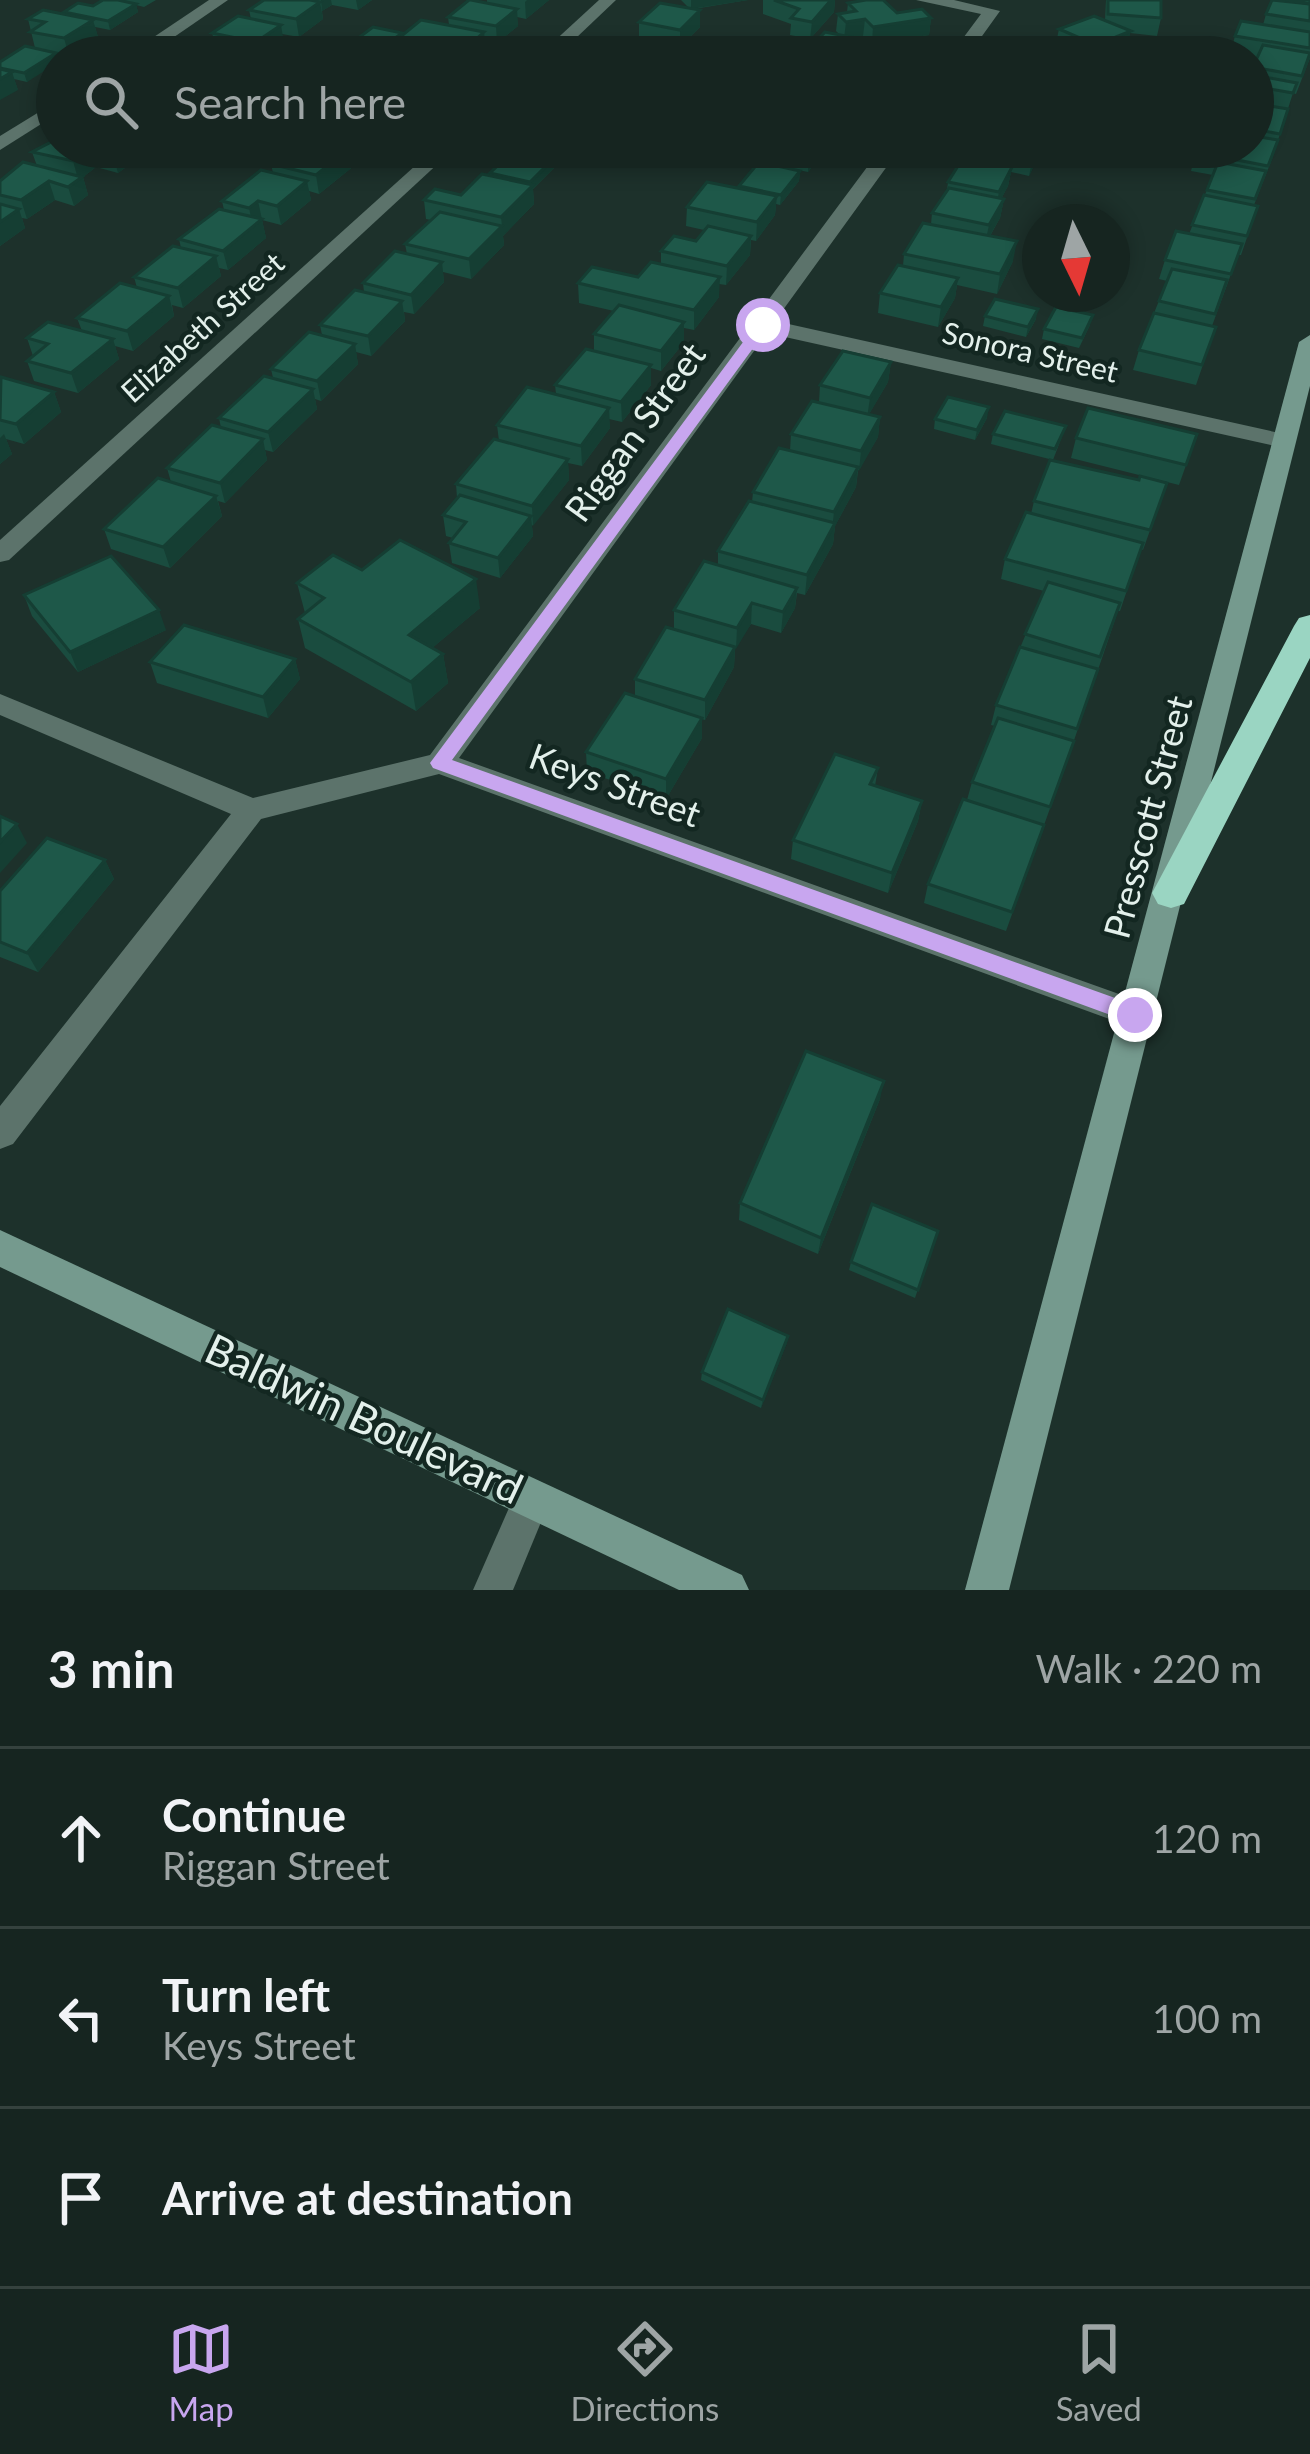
<!DOCTYPE html>
<meta charset="utf-8">
<style>
:root{--surface:#162520;--page:#1f2d29;--text:#f1f3f6;--muted:#9ea5a5;--line:#35423e;--accent:#c8a6ef}
body{margin:0;font-family:Lato,sans-serif;background:var(--page);color:var(--text)}
.compass{position:absolute;left:1022px;top:204px;width:108px;height:108px;border-radius:50%;background:var(--surface);box-shadow:0 6px 18px #0003;rotate:175deg}
.stop{position:absolute;width:36px;height:36px;margin:-27px;border:9px solid #c8a6ef;border-radius:50%;background:#fff}
.stop.end{background:#c8a6ef;border-color:#fff;box-shadow:0 3px 12px #0008}
.list{margin:0;padding:0;list-style:none}
h2{display:flex;justify-content:space-between;align-items:center;height:156px;margin:0;padding:0 48px;font-size:51px}
h2 small{font-size:39px;font-weight:400;color:var(--muted)}
.list li{display:grid;grid-template-columns:78px 1fr auto;gap:36px;align-items:center;box-sizing:border-box;height:180px;padding:0 48px;border-top:3px solid var(--line)}
.list b{display:block;font-size:45px;white-space:nowrap}
.list p{margin:0;font-size:39px;white-space:nowrap;color:var(--muted)}
.list em{font-size:39px;font-style:normal;color:var(--muted)}
.icon{flex:none;width:66px;height:66px;fill:none;stroke:currentColor;stroke-width:2;stroke-linecap:round;stroke-linejoin:round}
.map{position:relative;flex:none;width:1310px;height:1590px;overflow:hidden}
.search{position:absolute;background:var(--surface);box-shadow:0 6px 18px #0003;left:36px;right:36px;top:36px;height:132px;display:flex;align-items:center;gap:30px;box-sizing:border-box;padding:0 42px;border-radius:66px;color:var(--muted);font-size:45px}
.sheet{height:696px;background:var(--surface)}
nav{display:flex;justify-content:space-around;align-items:center;box-sizing:border-box;height:168px;border-top:3px solid var(--line);background:var(--surface);font-size:33px;color:var(--muted)}
nav a{display:grid;justify-items:center;gap:6px}
nav .on{color:var(--accent)}
.map>svg:first-child{display:block}
</style>
<div class="map">
<svg width="1310" height="1590" viewBox="0 0 1310 1590">
<rect width="100%" height="100%" fill="#1d312b"/>
<g fill="none" stroke-linecap="round" stroke-linejoin="round">
<polygon fill="#5c736b" fill-rule="evenodd" points="532,1479 545,1485 551,1498 513,1590 473,1590 519,1485"/>
<g fill="#5c736b" fill-rule="evenodd">
<polygon points="209,0 228,0 145,57 124,57"/>
<polygon points="599,0 616,0 556,57 537,57"/>
<polygon points="916,0 954,0 1000,11 967,57 949,57 981,14"/>
<polygon points="57,101 57,114 0,150 0,136"/>
<polygon points="436,147 456,147 9,560 0,562 0,540"/>
<polygon points="882,147 901,147 775,321 1284,434 1292,436 1292,446 1284,448 767,333 459,758 1147,1004 1152,1014 1147,1024 1135,1028 1123,1024 439,774 261,819 13,1144 0,1149 0,1106 231,814 0,715 0,694 253,798 430,755"/>
</g>
<g fill="#759a8e" fill-rule="evenodd">
<polygon points="1310,335 1310,386 1009,1590 965,1590 1299,342"/>
<polygon points="0,1230 742,1575 749,1590 679,1590 0,1267"/>
</g>
<polygon fill="#9ad5c2" fill-rule="evenodd" points="1310,615 1310,658 1184,904 1171,908 1158,904 1152,893 1158,882 1294,626 1299,618"/>
</g>
<g fill="#1a4c3f">
<polygon points="103,0 156,0 144,7 136,5 138,12 110,30 95,27 98,37 69,56 57,54 27,82 14,79 18,90 0,62 35,48 28,19 65,14 64,12 93,6"/>
<polygon points="264,0 372,0 358,10 332,5 322,11 323,19 299,37 282,34 284,43 264,57 178,57 214,40 212,33 251,19 249,10"/>
<polygon points="487,0 549,0 526,19 517,17 518,26 497,43 485,41 486,50 478,57 372,57 375,55 369,54 370,57 354,49 353,42 402,33 402,35 449,25 448,17 487,3"/>
<polygon points="681,0 748,0 694,9 700,10 700,27 680,47 639,39 639,22 689,8"/>
<polygon points="763,0 835,0 834,12 810,39 790,35 791,24 763,14"/>
<polygon points="1106,0 1161,18 1157,36 1130,33 1126,49 1111,57 1024,57 1056,43 1059,29 1105,20"/>
<polygon points="1310,0 1310,58 1296,94 1293,93 1272,159 1254,205 1258,206 1241,255 1238,255 1212,326 1216,327 1196,385 1133,370 1139,350 1167,281 1159,279 1165,260 1189,234 1213,175 1191,171 1196,152 1253,147 1253,68 1257,58 1230,54 1235,36 1263,25 1266,14"/>
<polygon points="848,3 931,18 929,35 881,43 891,45 889,57 808,57 808,50 840,35 836,31 838,14 847,12"/>
<polygon points="134,147 137,159 118,173 96,167 83,177 88,195 74,206 55,200 27,219 22,218 25,228 0,246 0,181 37,166 32,152"/>
<polygon points="294,147 375,147 360,159 354,157 355,165 319,194 309,191 311,200 281,225 262,220 266,238 228,270 219,268 221,276 183,308 172,305 174,316 133,351 115,346 119,359 78,393 34,381 27,361 33,356 27,338 82,331 77,318 137,288 134,277 181,248 179,239 224,210 222,201 273,173 271,164"/>
<polygon points="527,147 574,147 563,159 527,151"/>
<polygon points="775,147 825,147 825,150 808,172 768,164 768,154"/>
<polygon points="973,147 1042,147 1029,176 1011,172 1008,186 1001,199 1004,199 1000,218 990,236 1013,261 997,294 957,285 955,298 938,327 878,313 880,293 903,266 904,254 931,224 932,213 947,190 948,182 971,160"/>
<polygon points="1076,147 1118,147 1110,163 1074,156"/>
<polygon points="554,158 554,168 533,189 534,204 503,236 504,245 471,279 443,272 444,282 414,314 404,312 405,321 371,356 356,352 358,364 321,401 315,399 317,409 273,452 265,450 267,460 225,503 218,501 222,516 170,568 111,549 104,529 171,482 167,468 221,428 219,418 273,378 271,369 322,335 320,325 364,292 363,283 407,254 405,244 431,220 426,219 424,200 461,195 490,176 490,173"/>
<polygon points="800,171 799,181 780,205 776,204 775,215 756,241 751,240 750,255 726,285 719,284 719,297 694,330 684,328 684,342 661,371 651,368 651,385 622,422 609,419 610,428 582,466 568,463 569,480 532,526 533,536 500,578 452,563 449,543 453,538 446,536 443,515 457,498 456,484 499,441 497,425 556,394 555,385 594,351 594,334 614,311 579,303 578,283 638,277 661,264 661,251 696,241 704,230 686,226 687,207 739,188 739,186"/>
<polygon points="985,316 1036,319 1026,337 983,326"/>
<polygon points="1090,325 1079,348 1042,339 1044,329"/>
<polygon points="891,362 888,382 869,414 880,417 878,437 858,471 856,487 835,526 833,544 805,595 797,593 795,608 781,633 751,624 735,648 734,667 705,720 702,719 702,738 666,799 587,772 586,752 635,697 635,679 674,629 674,610 718,565 718,551 752,502 753,492 790,451 791,434 819,402 820,385"/>
<polygon points="0,378 54,392 61,412 24,444 6,439 12,454 0,464"/>
<polygon points="987,418 975,440 934,429 935,419"/>
<polygon points="1066,426 1053,460 991,444 993,434"/>
<polygon points="1197,434 1179,485 1071,458 1076,438"/>
<polygon points="1139,480 1167,483 1143,550 1141,549 1120,611 1118,611 1067,761 1006,931 924,903 928,884 967,800 972,782 995,726 991,725 996,705 1044,591 1001,579 1005,559 1031,514 1034,501"/>
<polygon points="362,570 480,608 432,648 443,654 448,683 416,711 305,648 298,619 305,613 297,583"/>
<polygon points="24,595 166,630 78,672 32,616"/>
<polygon points="295,659 300,679 268,718 157,683 150,662"/>
<polygon points="878,768 875,786 922,801 918,821 888,893 791,859 793,840"/>
<polygon points="105,860 114,879 38,972 0,957 0,891"/>
<polygon points="880,1099 818,1254 739,1220 740,1203"/>
<polygon points="938,1231 915,1298 849,1270 851,1262"/>
<polygon points="788,1336 761,1408 701,1380 702,1372"/>
</g>
<g fill="#153e33">
<polygon points="321,0 331,0 332,5 322,11"/>
<polygon points="356,0 372,0 358,10"/>
<polygon points="527,0 549,0 526,19 525,2"/>
<polygon points="691,0 748,0 691,9"/>
<polygon points="831,0 835,0 834,12 810,39 812,22"/>
<polygon points="320,2 323,19 299,37 296,19"/>
<polygon points="136,4 138,12 110,30 108,21"/>
<polygon points="517,9 518,26 497,43 496,26"/>
<polygon points="700,10 700,27 680,47 680,30"/>
<polygon points="931,18 929,35 872,44 873,27"/>
<polygon points="865,19 863,36 844,39 846,22"/>
<polygon points="93,20 98,37 69,56 64,38"/>
<polygon points="281,25 284,43 264,57 259,57 256,42"/>
<polygon points="1131,31 1126,49 1111,57 1093,57 1096,45"/>
<polygon points="484,32 486,50 478,57 458,57 458,55"/>
<polygon points="402,33 403,42 394,42 394,49 383,57 382,48"/>
<polygon points="56,53 57,63 27,82 24,73"/>
<polygon points="12,72 18,90 0,100 0,79"/>
<polygon points="123,147 134,147 137,159 118,173 113,154"/>
<polygon points="351,147 352,147 355,165 319,194 316,175"/>
<polygon points="359,147 375,147 360,159"/>
<polygon points="564,147 574,147 563,159 562,149"/>
<polygon points="821,147 825,147 825,150 808,172 808,162"/>
<polygon points="1038,147 1042,147 1041,153 1029,176 1033,157"/>
<polygon points="90,149 96,167 83,177 88,195 74,206 68,187 78,179 73,161"/>
<polygon points="554,158 554,168 533,189 534,204 503,236 504,245 471,279 469,259 502,226 501,217 530,188 530,182"/>
<polygon points="1012,167 1008,186 995,211 999,192"/>
<polygon points="800,171 799,181 780,205 781,195"/>
<polygon points="49,181 55,200 27,219 21,200"/>
<polygon points="307,181 311,200 281,225 277,206"/>
<polygon points="777,196 775,215 756,241 757,222"/>
<polygon points="1004,199 1000,218 985,244 989,225"/>
<polygon points="258,201 266,238 228,270 223,251 253,227 249,208"/>
<polygon points="19,209 25,228 0,246 0,222"/>
<polygon points="751,236 750,255 726,285 727,266"/>
<polygon points="1017,241 1013,261 997,294 1000,274"/>
<polygon points="216,256 221,276 183,308 178,288"/>
<polygon points="442,262 444,282 414,314 411,295"/>
<polygon points="720,277 719,297 694,330 694,310"/>
<polygon points="958,278 955,298 938,327 941,307"/>
<polygon points="169,296 174,316 133,351 127,331"/>
<polygon points="402,301 405,321 371,356 368,336"/>
<polygon points="1038,309 1036,319 1026,337 1028,327"/>
<polygon points="684,322 684,342 661,371 661,351"/>
<polygon points="113,339 119,359 78,393 71,373"/>
<polygon points="355,344 358,364 321,401 317,381"/>
<polygon points="891,362 888,382 867,418 870,398"/>
<polygon points="651,365 651,385 622,422 621,402"/>
<polygon points="313,389 317,409 273,452 268,432"/>
<polygon points="54,392 61,412 24,444 16,424"/>
<polygon points="989,407 987,418 975,440 977,430"/>
<polygon points="609,408 610,428 582,466 581,446"/>
<polygon points="880,417 878,437 859,471 861,451"/>
<polygon points="4,434 12,454 0,464 0,438"/>
<polygon points="263,439 267,460 225,503 220,483"/>
<polygon points="568,459 569,480 533,526 532,506"/>
<polygon points="858,467 856,487 835,526 833,544 805,595 807,575 832,530 834,512"/>
<polygon points="216,496 222,516 170,568 163,547"/>
<polygon points="531,516 533,536 500,578 498,558"/>
<polygon points="476,579 480,608 413,664 409,635"/>
<polygon points="797,588 795,608 781,633 783,612"/>
<polygon points="752,603 751,624 736,649 737,628"/>
<polygon points="159,610 166,630 78,672 70,652"/>
<polygon points="735,647 734,667 705,720 705,700"/>
<polygon points="443,654 448,683 416,711 411,682"/>
<polygon points="295,659 300,679 268,718 263,697"/>
<polygon points="702,718 702,738 666,799 666,779"/>
<polygon points="922,801 918,821 888,893 892,873"/>
<polygon points="17,824 27,843 0,873 0,842"/>
<polygon points="105,860 114,879 38,972 27,953"/>
<polygon points="884,1081 880,1099 818,1254 821,1238"/>
<polygon points="788,1336 787,1343 761,1408 763,1400"/>
</g>
<g fill="#1e5849" stroke="#153e33" stroke-width="3">
<polygon points="103,0 118,0 136,4 108,21 64,12 78,3 93,6"/>
<polygon points="264,0 310,0 320,2 296,19 249,10"/>
<polygon points="469,0 471,0 517,9 496,26 448,17"/>
<polygon points="774,0 831,0 812,22 791,18 799,9"/>
<polygon points="866,0 883,0 897,13 922,9 931,18 873,27 865,19 846,22 838,14 856,11 848,3"/>
<polygon points="1108,0 1161,0 1161,18 1108,14"/>
<polygon points="1272,0 1310,4 1310,21 1266,14"/>
<polygon points="1286,0 1310,0 1310,4"/>
<polygon points="660,3 700,10 680,30 639,22"/>
<polygon points="43,10 93,20 64,38 30,32 45,22 28,19"/>
<polygon points="238,16 281,25 256,42 212,33"/>
<polygon points="1094,16 1131,31 1096,45 1059,29"/>
<polygon points="421,20 484,32 458,55 394,42"/>
<polygon points="1241,21 1310,32 1310,48 1235,36"/>
<polygon points="373,27 402,33 382,48 353,42"/>
<polygon points="825,32 891,45 880,57 846,57 808,50"/>
<polygon points="205,39 239,46 229,53 246,57 178,57"/>
<polygon points="631,40 673,48 664,57 615,56"/>
<polygon points="1037,40 1112,54 1109,57 1025,56"/>
<polygon points="338,45 369,52 362,57 322,57"/>
<polygon points="1263,45 1310,53 1302,76 1253,67"/>
<polygon points="25,46 56,53 24,73 0,68 0,62"/>
<polygon points="405,47 451,57 372,57 383,49 398,53"/>
<polygon points="0,69 12,72 0,79"/>
<polygon points="1253,75 1297,83 1293,93 1253,86"/>
<polygon points="1253,103 1288,109 1280,134 1253,129"/>
<polygon points="1253,136 1278,140 1268,166 1196,152 1198,147 1253,147"/>
<polygon points="57,139 57,147 123,147 113,154 90,149 73,161 32,152"/>
<polygon points="294,147 351,147 316,175 271,164"/>
<polygon points="775,147 821,147 808,162 768,154"/>
<polygon points="979,147 1038,147 1033,157"/>
<polygon points="1079,147 1116,147 1112,153"/>
<polygon points="514,150 554,158 530,182 490,173"/>
<polygon points="963,158 1012,167 999,192 948,182"/>
<polygon points="23,162 82,177 68,187 49,181 21,200 0,195 0,181"/>
<polygon points="759,162 800,171 781,195 739,186"/>
<polygon points="1218,162 1266,171 1255,199 1207,190"/>
<polygon points="261,170 307,181 277,206 258,201 249,208 222,201"/>
<polygon points="482,174 533,185 501,217 424,200 435,189 461,195"/>
<polygon points="707,182 777,196 757,222 687,207"/>
<polygon points="949,188 1004,199 989,225 932,213"/>
<polygon points="1204,195 1258,206 1247,236 1192,225"/>
<polygon points="0,204 19,209 0,222"/>
<polygon points="219,209 262,219 223,251 179,239"/>
<polygon points="440,212 502,226 469,259 405,244"/>
<polygon points="923,223 1017,241 1000,274 904,254"/>
<polygon points="708,226 751,236 727,266 661,251 674,236 696,241"/>
<polygon points="1176,231 1242,244 1231,274 1165,260"/>
<polygon points="173,246 216,256 178,288 134,277"/>
<polygon points="395,251 442,262 411,295 363,283"/>
<polygon points="651,262 720,277 694,310 578,283 592,267 638,277"/>
<polygon points="898,265 958,278 941,307 880,293"/>
<polygon points="1172,269 1227,280 1215,314 1159,301"/>
<polygon points="120,283 169,296 127,331 77,318"/>
<polygon points="355,290 402,301 368,336 320,325"/>
<polygon points="995,299 1038,309 1028,327 985,316"/>
<polygon points="619,305 684,322 661,351 594,334"/>
<polygon points="1056,307 1093,315 1082,338 1044,329"/>
<polygon points="1154,313 1216,327 1202,365 1139,350"/>
<polygon points="48,322 113,339 71,373 27,361 48,344 27,338"/>
<polygon points="309,332 355,344 317,381 271,369"/>
<polygon points="586,349 651,365 621,402 555,385"/>
<polygon points="843,351 891,362 870,398 820,385"/>
<polygon points="264,376 313,389 268,432 219,418"/>
<polygon points="1,377 54,392 16,424 0,420"/>
<polygon points="527,387 609,408 581,446 497,425"/>
<polygon points="948,397 989,407 977,430 935,419"/>
<polygon points="812,401 880,417 861,451 791,434"/>
<polygon points="1088,408 1197,434 1186,465 1076,438"/>
<polygon points="1005,411 1066,426 1055,449 993,434"/>
<polygon points="212,425 263,439 220,483 167,468"/>
<polygon points="494,439 568,459 532,506 456,484"/>
<polygon points="779,448 858,467 834,512 753,492"/>
<polygon points="1050,460 1139,480 1140,476 1167,483 1150,530 1034,501"/>
<polygon points="158,478 216,496 163,547 104,529"/>
<polygon points="460,495 531,516 498,558 449,543 466,522 443,515"/>
<polygon points="749,501 835,523 807,575 718,551"/>
<polygon points="1026,512 1143,543 1126,591 1005,559"/>
<polygon points="400,540 476,579 409,635 443,654 411,682 298,619 324,598 297,583 333,555 362,570"/>
<polygon points="111,556 159,610 70,652 24,595"/>
<polygon points="704,561 797,588 783,612 752,603 737,628 674,610"/>
<polygon points="1048,582 1120,603 1100,657 1025,634"/>
<polygon points="184,625 295,659 263,697 150,662"/>
<polygon points="666,627 735,647 705,700 635,679"/>
<polygon points="1020,647 1098,669 1077,729 996,705"/>
<polygon points="625,693 702,718 666,779 586,752"/>
<polygon points="998,718 1074,741 1050,807 972,782"/>
<polygon points="835,754 878,768 870,784 922,801 892,873 793,840"/>
<polygon points="963,799 1044,825 1012,912 928,884"/>
<polygon points="0,816 17,824 0,842"/>
<polygon points="47,838 105,860 27,953 0,942 0,891"/>
<polygon points="806,1051 884,1081 821,1238 740,1203"/>
<polygon points="872,1204 938,1231 918,1290 851,1262"/>
<polygon points="728,1309 788,1336 763,1400 702,1372"/>
</g>
<polygon fill="#c8a6ef" points="758,322 770,325 452,760 1143,1008 1143,1021 1127,1021 433,768 430,763"/>
<g text-anchor="middle" stroke-width="9" stroke-linejoin="round" paint-order="stroke">
<g font-size="30" fill="#e3f0eb" stroke="#132721">
<text transform="translate(203 328) rotate(-42)" y="10">Elizabeth Street</text>
<text transform="translate(1030 353) rotate(13)" y="10">Sonora Street</text>
</g>
<g font-size="36" fill="#e3f0eb" stroke="#132721">
<text transform="translate(635 432) rotate(-54)" y="13">Riggan Street</text>
<text transform="translate(615 785) rotate(20)" y="13">Keys Street</text>
<text transform="translate(1148 817) rotate(-75)" y="13">Presscott Street</text>
</g>
<g font-size="42" fill="#e3f0eb" stroke="#132721">
<text transform="translate(364 1419) rotate(25)" y="15">Baldwin Boulevard</text>
</g>
</g>
</svg>
<svg class="compass" viewBox="-18 -18 36 36"><path d="M0-13l5 13h-10z" fill="#e53935"/><path d="M0 13l5-13h-10z" fill="#9ea5a5"/></svg>
<div class="stop" style="left:763px;top:325px"></div>
<div class="stop end" style="left:1135px;top:1015px"></div>
<div class="search"><svg class="icon" aria-label="search" viewBox="0 0 24 24"><circle cx="10" cy="10" r="6"/><path d="M15 15l6 6"/></svg>Search here</div>
</div>
<section class="sheet">
<h2>3 min<small>Walk · 220 m</small></h2>
<ul class="list">
<li><svg class="icon" aria-label="ahead" viewBox="0 0 24 24"><path d="M12 20V5M6 11l6-6 6 6"/></svg><div><b>Continue</b><p>Riggan Street</p></div><em>120 m</em></li>
<li><svg class="icon" aria-label="left" viewBox="0 0 24 24"><path d="M17 20v-9H6M10 6l-5 5 5 5"/></svg><div><b>Turn left</b><p>Keys Street</p></div><em>100 m</em></li>
<li><svg class="icon" aria-label="arrive" viewBox="0 0 24 24"><path d="M6 21V4h12l-3 4 3 4H6"/></svg><div><b>Arrive at destination</b></div></li>
</ul>
</section>
<nav>
<a class="on"><svg class="icon" aria-label="map" viewBox="0 0 24 24"><path d="M3 6l6-2 6 2 6-2v14l-6 2-6-2-6 2zM9 4v14M15 6v14"/></svg>Map</a>
<a><svg class="icon" aria-label="directions" viewBox="0 0 24 24"><path d="M12 3l9 9-9 9-9-9zM9 14v-3h6M13 9l2 2-2 2"/></svg>Directions</a>
<a><svg class="icon" aria-label="saved" viewBox="0 0 24 24"><path d="M7 4h10v16l-5-4-5 4z"/></svg>Saved</a>
</nav>
